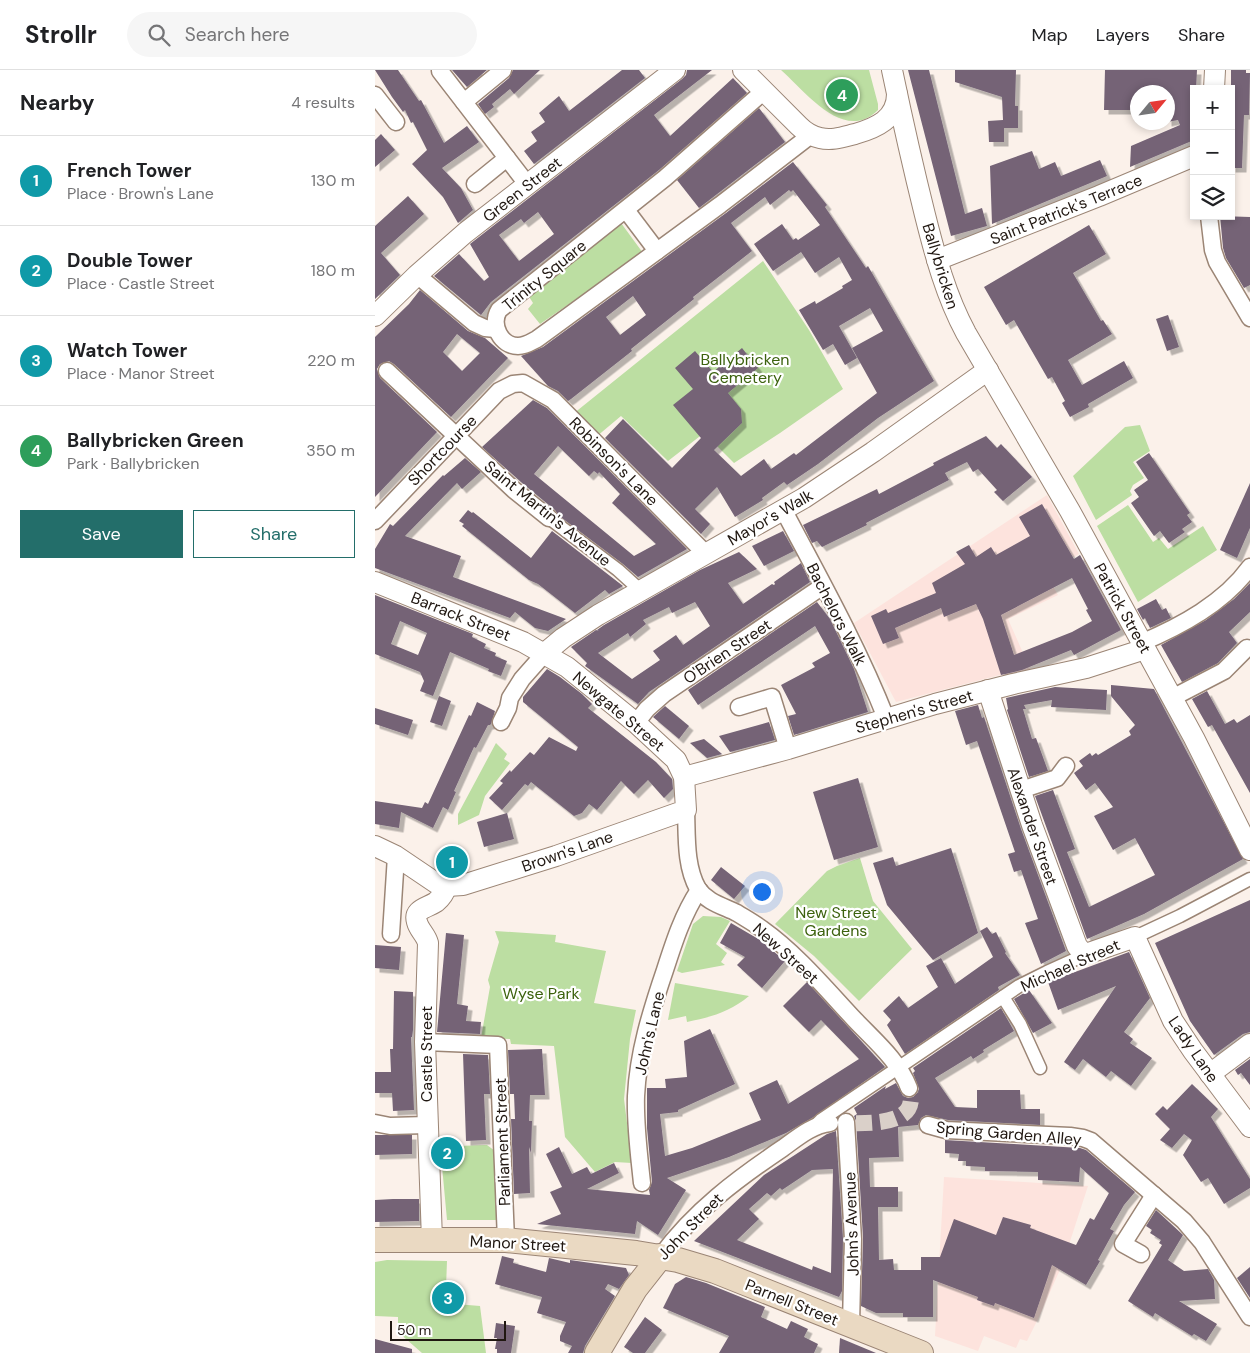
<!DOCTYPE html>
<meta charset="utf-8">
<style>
:root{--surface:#fff;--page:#f6f6f6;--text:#202124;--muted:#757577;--line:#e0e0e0;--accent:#236e6a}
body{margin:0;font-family:"DM Sans",sans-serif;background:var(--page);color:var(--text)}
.controls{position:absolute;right:15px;top:15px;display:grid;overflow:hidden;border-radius:0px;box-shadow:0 2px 8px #0003}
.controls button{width:45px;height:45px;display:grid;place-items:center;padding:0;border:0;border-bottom:1px solid var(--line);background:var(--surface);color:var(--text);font:25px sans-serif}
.compass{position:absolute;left:755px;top:15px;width:45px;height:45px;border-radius:50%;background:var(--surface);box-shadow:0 2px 8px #0003;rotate:61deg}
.scale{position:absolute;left:15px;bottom:12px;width:116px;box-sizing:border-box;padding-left:5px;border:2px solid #201711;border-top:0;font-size:14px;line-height:18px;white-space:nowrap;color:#201711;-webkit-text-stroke:4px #fff;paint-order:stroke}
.you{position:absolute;left:386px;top:821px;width:18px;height:18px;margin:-12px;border:4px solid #fff;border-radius:50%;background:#1a73e8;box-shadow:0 0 0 8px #1a73e833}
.badge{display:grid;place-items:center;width:32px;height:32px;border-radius:50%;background:var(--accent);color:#fff;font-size:16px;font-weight:700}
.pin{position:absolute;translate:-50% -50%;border:2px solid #fff;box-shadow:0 1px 5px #0006}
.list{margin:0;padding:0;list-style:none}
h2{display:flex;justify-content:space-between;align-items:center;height:65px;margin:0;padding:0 20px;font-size:21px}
h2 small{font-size:16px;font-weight:400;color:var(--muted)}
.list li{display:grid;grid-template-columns:32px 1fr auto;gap:15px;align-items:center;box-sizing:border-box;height:90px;padding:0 20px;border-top:1px solid var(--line)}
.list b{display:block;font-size:19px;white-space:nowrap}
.list p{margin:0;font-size:16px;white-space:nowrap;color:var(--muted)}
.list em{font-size:16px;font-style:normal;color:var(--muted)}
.actions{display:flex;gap:10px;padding:15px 20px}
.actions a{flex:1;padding:11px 0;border:1px solid var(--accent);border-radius:0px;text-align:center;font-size:18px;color:var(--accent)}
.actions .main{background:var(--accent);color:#fff}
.icon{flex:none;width:28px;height:28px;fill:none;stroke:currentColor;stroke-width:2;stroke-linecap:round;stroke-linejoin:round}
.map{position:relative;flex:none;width:875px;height:1283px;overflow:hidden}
header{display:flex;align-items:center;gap:30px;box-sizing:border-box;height:70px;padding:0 25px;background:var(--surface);border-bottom:1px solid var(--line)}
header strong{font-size:24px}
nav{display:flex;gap:28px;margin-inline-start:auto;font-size:18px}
.search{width:350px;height:45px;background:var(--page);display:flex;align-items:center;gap:12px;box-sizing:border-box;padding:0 18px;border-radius:28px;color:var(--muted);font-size:19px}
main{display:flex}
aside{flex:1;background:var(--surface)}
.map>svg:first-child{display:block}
</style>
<header>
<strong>Strollr</strong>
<div class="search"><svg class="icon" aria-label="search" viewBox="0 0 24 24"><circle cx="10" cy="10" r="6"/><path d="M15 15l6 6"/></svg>Search here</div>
<nav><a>Map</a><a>Layers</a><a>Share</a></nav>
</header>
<main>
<aside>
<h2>Nearby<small>4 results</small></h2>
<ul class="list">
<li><span class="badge" style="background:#0f9aa8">1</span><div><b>French Tower</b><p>Place · Brown's Lane</p></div><em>130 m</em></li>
<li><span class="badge" style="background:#0f9aa8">2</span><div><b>Double Tower</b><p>Place · Castle Street</p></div><em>180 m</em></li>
<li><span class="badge" style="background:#0f9aa8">3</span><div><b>Watch Tower</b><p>Place · Manor Street</p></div><em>220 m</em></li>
<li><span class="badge" style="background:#2e9e5b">4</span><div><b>Ballybricken Green</b><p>Park · Ballybricken</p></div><em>350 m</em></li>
</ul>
<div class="actions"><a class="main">Save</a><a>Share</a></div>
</aside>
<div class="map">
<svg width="875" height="1283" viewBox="0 0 875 1283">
<defs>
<filter id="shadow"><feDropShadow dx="4.5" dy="4.5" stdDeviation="0" flood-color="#0004"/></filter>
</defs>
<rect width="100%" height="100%" fill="#fbf1ea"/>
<g fill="#fde3dd">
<polygon points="672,425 704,484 671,504 683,525 633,549 656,601 625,605 521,632 479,553"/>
<polygon points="569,1107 713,1116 688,1193 663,1249 652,1271 645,1269 641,1278 609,1266 603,1281 560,1266"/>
</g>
<g fill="#bcdea2">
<path d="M406 0H494L503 34V40C469 74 430 21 406 0Z"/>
<polygon points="246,153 268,183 165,254 153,239 158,233 153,225"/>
<polygon points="388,191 434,260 468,319 405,363 359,393 329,363 293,391 246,346 221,367 198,344"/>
<polygon points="765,355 775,381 758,392 769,408 758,415 755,421 757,425 721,450 698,406 750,357"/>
<polygon points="753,435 778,472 784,468 793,479 828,456 842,480 763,532 722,456"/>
<polygon points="121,673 132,684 129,689 135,693 110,726 104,745 83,755 83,744"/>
<polygon points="485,788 498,831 537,879 484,931 439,886 400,854 452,801 462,796"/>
<polygon points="328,846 346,847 355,851 341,874 352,883 346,892 350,895 307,903 302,901 318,854"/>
<polygon points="120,861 181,865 180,872 231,881 219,933 261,940 255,969 249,1029 257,1093 240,1092 220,1102 190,1067 179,976 136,974 135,969 106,968 115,917 113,910 124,872"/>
<path d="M300 913 374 926C355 942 336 947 312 952L311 946 293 950Z"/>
<polygon points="112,1075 120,1081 123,1150 72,1150 67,1096 82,1096 82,1076"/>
<polygon points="12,1190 72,1191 71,1218 66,1221 63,1226 64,1233 69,1238 75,1239 81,1234 105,1236 111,1283 47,1283 23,1262 23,1247 0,1246 0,1192"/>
</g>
<g fill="#746376" fill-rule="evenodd" filter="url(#shadow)">
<polygon points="0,0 23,0 44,31 46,30 69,73 92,56 104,72 67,98 86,118 98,140 83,153 68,127 37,94 52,80 38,52 36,53 30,40 28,42 17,27"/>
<polygon points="77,0 112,0 92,17"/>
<polygon points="138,0 165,0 139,24 135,19 117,34 119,37 110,44 103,34 134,8"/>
<polygon points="247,0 264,0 270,8 159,94 149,81 162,71 156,62 170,52 164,43 184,26 194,41"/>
<path d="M312 0H337L279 45 295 66 358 8 372 23 284 100 116 232 106 245 59 206 84 184 109 211 114 207 95 174 307 9 311 5ZM163 142 179 164 144 191 124 165 146 149 149 153Z"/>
<polygon points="533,0 554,0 590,144 607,138 612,156 576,166"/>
<polygon points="580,0 641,0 640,36 643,36 643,58 629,58 629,72 614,72 613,51 628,50 627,27 580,12"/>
<polygon points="730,0 822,0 821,19 819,19 819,70 755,97 756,76 805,55 803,50 792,52 792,22 762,22 762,40 729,40"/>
<polygon points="856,0 871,0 871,3 875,3 874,45 869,45 867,98 856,98"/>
<polygon points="384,38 410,72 324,138 302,110"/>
<polygon points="6,64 20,80 0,97 0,70"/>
<polygon points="657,81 664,99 680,92 686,106 725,90 732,106 617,154 615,96"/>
<path d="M418 92 452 135 450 137 491 198 493 196 559 311 503 348 443 394 412 415 409 412 387 428 388 430 360 447 342 417 320 439 335 454 326 464 230 368 248 349 297 398 326 368 298 335 318 319 300 298 320 281 338 302 367 278 383 298 353 323 366 339 367 353 339 380 366 406 389 389 396 399 419 383 421 385 502 323 477 278 508 261 495 238 464 256 482 288 470 295 458 274 448 280 424 240 440 231 441 234 468 218 467 216 477 210 464 187 440 203 426 182 398 201 379 174 407 154 418 170 421 168 423 170 445 155 418 120 416 122 414 120 395 135 390 127 356 153 377 181 318 227 319 229 256 279 257 281 196 329 193 331 183 321 173 316 146 286 168 277 351 143ZM258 226 271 245 245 265 231 247Z"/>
<polygon points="33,126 49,144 6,183 25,205 0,229 0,156"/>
<polygon points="845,146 875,147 875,215 869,218 851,188 848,178"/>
<polygon points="714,155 731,184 698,203 726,251 728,250 737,264 693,290 707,315 749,291 758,308 713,334 714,337 695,347 687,333 690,331 677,307 673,309 639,250 631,255 609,217"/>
<path d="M45 220 93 261 110 268 133 288 76 347 19 294 14 291 5 294 2 299 5 308 62 362 0 427V267L34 234ZM82 264 105 283 87 301 68 282Z"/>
<polygon points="793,245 804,277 792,281 781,249"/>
<path d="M158 330 172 338 312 479 263 507 248 494 183 445 180 440 146 412 107 377ZM183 376 214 406 219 401 223 404 224 402 245 424 237 433 281 474 259 486 159 404Z"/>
<polygon points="611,366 622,378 626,374 657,407 628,431 619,422 622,420 603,399 598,402 592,392 570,403 574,410 491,453 492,455 447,477 442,471 437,473 428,455 502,419 504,424 559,395 558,393"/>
<polygon points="774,383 815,443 812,445 817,452 807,459 810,462 794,473 785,461 779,466 756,433 764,427 759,420 773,410 761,392"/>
<polygon points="90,388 106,402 87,419 82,413 30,466 86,486 78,507 191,549 173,561 160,558 140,542 135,548 0,498 0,479 15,454 18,456 68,405 69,406"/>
<polygon points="875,413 875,458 862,488 845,480"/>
<path d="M667 434 699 489 705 485 746 560 699 585 696 580 647 600 626 605 608 549 601 534 569 547 566 538 520 558 524 568 508 574 496 546 511 539 513 543 561 523 557 513 590 494 581 482 594 475 601 487 616 477 621 485 655 466 644 447ZM697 508 713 539 711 540 717 551 697 562 639 585 626 545Z"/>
<polygon points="93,440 97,443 98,442 156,488 177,461 248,516 234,524 230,520 200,543 163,514 154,510 87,456 89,454 84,451"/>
<polygon points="408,461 419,481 389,496 377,476"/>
<path d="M364 482 382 499 353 513 368 534 397 514 399 515 400 514 399 512 426 493 435 512 274 622 263 634 210 596 212 593 196 577 221 560 224 561 222 560 229 555 325 500ZM320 532 335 556 308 575 301 565 278 581 285 590 257 609 223 583 253 563 255 567 271 554 268 550 294 537 297 543Z"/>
<polygon points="875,513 875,542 854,562 862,573 843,593 807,612 786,575 831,550 859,529"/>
<path d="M0 525 98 564 97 567 111 574 109 578 121 583 120 586 132 591 126 606 113 601 114 599 75 582 58 626 45 621 49 611 45 602 0 584ZM25 551 52 563 43 585 16 574Z"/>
<polygon points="781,529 787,540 791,538 796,548 775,558 770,548 768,550 762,539"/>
<polygon points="442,532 455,549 479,599 493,642 419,665 413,646 421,644 406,615 440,597 437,593 455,583 440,556 323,635 313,620"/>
<polygon points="172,599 185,607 207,624 217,634 213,638 281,692 297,709 298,719 289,728 273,710 259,724 246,711 222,740 214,734 207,743 199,746 156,712 153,716 150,714 127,740 114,728 128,713 125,711 135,700 136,702 155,682 159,685 174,667 201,681 203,677 148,632 148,627"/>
<polygon points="736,615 779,619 868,789 769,844 712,869 660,726 678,720 700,779 692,782 714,837 780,805 760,768 738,780 719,746 738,737 720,713 711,720 699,703 708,696 704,691 715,683 717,686 721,683 723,685 756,665 754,661 760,655 736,626"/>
<polygon points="680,617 732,620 731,640 676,637 677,630 649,635 651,639 648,639 657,669 661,668 673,701 654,707 632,640 633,639 631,628"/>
<polygon points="832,621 850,654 859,649 862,653 875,645 875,723 837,655 833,657 817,629"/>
<polygon points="64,626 76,631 67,656 55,652"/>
<polygon points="102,632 120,641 116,654 115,655 113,655 101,678 99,677 79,721 81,722 73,740 68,737 58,758 26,742 24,758 0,754 0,731 47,738 50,732 53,734 94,645 96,646"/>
<polygon points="603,635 607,648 609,647 646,759 691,881 666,894 650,853 663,849 646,800 639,802 633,784 640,782 602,671 591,675 580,641"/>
<polygon points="290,636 314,656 304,669 278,647"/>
<polygon points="0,638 38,650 33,665 0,654"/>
<polygon points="394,652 400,670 355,682 344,666"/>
<polygon points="329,669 347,684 332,688 315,673"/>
<polygon points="483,708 503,777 459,790 438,722"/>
<polygon points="132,743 139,769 109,777 102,752"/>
<polygon points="576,778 603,863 558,890 512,835 498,793 518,787 521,796"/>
<polygon points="76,782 90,783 80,804 76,804 71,800 69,793 71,786"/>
<polygon points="346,797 370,816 359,829 336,810"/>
<polygon points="875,830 875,962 868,964 839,985 815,951 780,873"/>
<polygon points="356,853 385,870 410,891 387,918 362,895 370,887 345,873"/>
<polygon points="612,857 617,864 621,862 631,882 630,883 645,905 623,917 624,920 530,984 512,955 516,950 508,941 524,926 533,938 563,917 551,896 566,888 580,914 618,887 605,861"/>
<polygon points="71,863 89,865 82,934 93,936 91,951 106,952 105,964 62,962"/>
<polygon points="0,875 26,877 24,900 0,898"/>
<polygon points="754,882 775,928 749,962 758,969 755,973 777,988 756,1016 736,1001 731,1007 708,989 700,1000 689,992 741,916 683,940 673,912"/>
<polygon points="432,912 510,997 437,1048 411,1063 354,1087 292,1108 311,1120 283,1165 262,1151 260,1164 162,1154 186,1144 175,1122 187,1117 171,1084 184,1077 197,1104 212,1097 216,1104 239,1093 244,1103 212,1119 275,1125 274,1120 277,1112 272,1058 272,1018 291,1018 290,1009 312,1007 309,971 335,959 360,1014 303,1040 303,1042 285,1044 290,1086 317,1078 386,1050 374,1023 402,1010 413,1034 484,989 446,950 434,962 408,936"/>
<polygon points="654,920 677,953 658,963 639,929"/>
<polygon points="19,921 38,922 38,960 37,967 36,967 39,1040 18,1041 17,1023 0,1023 0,1002 16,1002 15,979 18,979"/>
<polygon points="626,938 639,961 608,980 609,982 598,989 596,986 560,1008 580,1037 602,1038 602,1020 645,1020 646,1039 665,1039 665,1055 573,1050 551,1045 546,1048 543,1055 523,1057 524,1087 494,1088 495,1117 523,1117 523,1137 503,1137 504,1190 518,1189 519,1200 546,1200 546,1187 565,1187 579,1149 621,1165 628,1147 656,1155 655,1158 701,1175 715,1148 719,1150 734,1123 705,1097 704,1112 663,1110 663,1102 610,1101 610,1097 591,1096 591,1091 583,1091 584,1084 570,1083 570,1070 705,1078 711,1080 760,1122 749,1135 735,1159 739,1161 723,1190 725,1191 711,1215 677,1195 659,1248 620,1233 619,1236 602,1230 603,1227 558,1210 558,1247 528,1247 528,1243 501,1243 486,1236 488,1168 481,1051 479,1046 482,1044 479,1038 511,1016 510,1019 521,1013 528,1026 533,1028 538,1027 542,1023 544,1019 538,1003 540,1001 538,998"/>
<polygon points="167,979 170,1025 155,1025 154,1051 157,1051 156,1083 154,1077 155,1123 139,1124 136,1049 140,1049 139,1024 135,1024 133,980"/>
<polygon points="88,984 113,985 115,1024 109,1024 111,1070 91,1071"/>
<polygon points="875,989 875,1015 866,1003 863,1005 860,1000"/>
<polygon points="817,1014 843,1039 836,1047 875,1109 875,1118 849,1134 833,1108 826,1112 808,1085 817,1070 809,1064 797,1078 785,1070 795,1059 780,1044 788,1036 792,1040"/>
<path d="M461 1061 468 1169 467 1221 464 1227 319 1171 389 1105 452 1064ZM458 1099 456 1203 438 1196 437 1200 362 1170 384 1149 374 1139 392 1123 396 1126 405 1118 407 1120 437 1100Z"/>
<polygon points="0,1065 37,1065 37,1084 0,1085"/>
<polygon points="18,1129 44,1129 44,1151 0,1152 0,1130"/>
<polygon points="781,1140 808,1165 793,1190 809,1201 833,1199 839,1210 840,1229 804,1231 842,1254 831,1271 819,1264 817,1266 780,1243 778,1247 753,1231 787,1175 784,1173 786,1170 775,1163 777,1160 771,1156"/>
<polygon points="127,1186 139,1189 138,1193 171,1202 174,1188 195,1193 195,1190 251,1198 254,1205 244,1219 233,1214 230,1219 240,1226 210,1276 208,1283 193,1283 197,1276 185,1271 185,1266 191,1252 162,1243 167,1227 120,1214"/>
<polygon points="875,1197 875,1228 862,1208"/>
<polygon points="311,1207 331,1213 390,1237 386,1247 412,1259 416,1251 433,1259 429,1267 443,1274 439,1283 344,1283 354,1266 288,1238 300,1214"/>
<circle cx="73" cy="1228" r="8"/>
<polygon points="270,1247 287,1260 270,1283 258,1283 249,1277"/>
<polygon points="121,1253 140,1256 136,1283 122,1283 122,1279 120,1279 122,1268 119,1268"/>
<polygon points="465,1268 501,1283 464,1283"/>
<polygon points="0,1269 37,1279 37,1283 0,1283"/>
</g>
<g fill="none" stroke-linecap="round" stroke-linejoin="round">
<path stroke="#dad0c9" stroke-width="16" stroke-dasharray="16 8" stroke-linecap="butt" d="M457 1053C481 1052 548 1061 534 1018"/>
<defs>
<g id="pedestrian">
<polyline points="174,448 243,500 265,520"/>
<polyline points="760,867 805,846 875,809"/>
<polyline points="628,927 645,954 665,998"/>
<polyline points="440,1056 446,1050 644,916 672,902 714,883"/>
</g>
<g id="minor">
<polyline points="66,0 65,1 152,114"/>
<path d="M389 21 290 108 124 240C115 255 126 276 143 276 151 276 156 272 162 269L345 135 436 65"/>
<polyline points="0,25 21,52"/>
<polyline points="89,32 128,0"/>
<polyline points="100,114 132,88"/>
<polyline points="251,140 282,181"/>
<polyline points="834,146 838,180 842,192 875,248"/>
<polyline points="42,205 99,253 110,258 121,259"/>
<polyline points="12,301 139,420 174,448"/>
<path d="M409 441C445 509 483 577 511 648"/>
<polyline points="0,451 124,321 138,314 148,313 178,330 331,484"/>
<path d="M766 573C806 556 849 533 875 497"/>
<polyline points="797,628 849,601 872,578"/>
<polyline points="364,637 397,627 413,679"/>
<polyline points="126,652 133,638 135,628 147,609 170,583"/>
<polyline points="261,653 272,639 289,624 448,516"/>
<polyline points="646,720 682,708 691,696"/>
<path d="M311 740C312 766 310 796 323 819 332 832 348 836 362 843 370 848 379 853 387 859 422 884 451 919 480 950 500 971 524 991 534 1018"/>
<polyline points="16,864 21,786"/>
<polyline points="50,972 123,975 131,1170"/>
<polyline points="471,1052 478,1169 476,1255"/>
<polyline points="0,1053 15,1056 52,1055"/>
<polyline points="553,1055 571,1060 695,1066 708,1068 716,1071 809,1151 827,1172 875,1247"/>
<path d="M267 1113C264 1084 260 1055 261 1026 263 983 276 941 290 900 299 872 308 844 324 820"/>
<polyline points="766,1184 748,1174 779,1125"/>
<path d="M286 1186C319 1141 362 1109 408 1078 422 1068 437 1055 455 1053"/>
</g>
<g id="tertiary">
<path d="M368 0 424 56C430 62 436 66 445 68 457 71 468 67 480 64 501 58 522 49 522 24"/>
<path d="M517 0C527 48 538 97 550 145 560 185 571 226 591 263L695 441 819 668 875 780"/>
<polyline points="839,19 840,0"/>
<polyline points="562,190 724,126 819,86"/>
<polyline points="0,246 42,205 90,163 300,0"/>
<polyline points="0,512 148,572 192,597 261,653 301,690 309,707 311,740 181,786 88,815 72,816 61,813 21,786 0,776"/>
<polyline points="170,583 188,568 223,545 429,428 498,382 613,300"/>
<polyline points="613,620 657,755 702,876 707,882 714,883 760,867 798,951 818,981 875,1057"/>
<polyline points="309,707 413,679 560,634 638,614 711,598 770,579"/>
<polyline points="835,1004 875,974"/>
<path d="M57 1170 50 972 53 873C51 865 44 860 42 852 38 839 52 838 61 832 67 827 69 823 72 816"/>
</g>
<g id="secondary">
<polyline points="0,1170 131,1170 261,1183 303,1190 340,1201 546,1283"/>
<polyline points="222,1283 260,1219 286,1186"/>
</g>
</defs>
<use href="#pedestrian" stroke="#9b8575" stroke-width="15"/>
<use href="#minor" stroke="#9b8575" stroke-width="19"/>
<use href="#tertiary" stroke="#9b8575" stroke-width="22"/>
<use href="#secondary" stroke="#9b8575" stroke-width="26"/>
<use href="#pedestrian" stroke="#fff" stroke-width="12"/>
<use href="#minor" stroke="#fff" stroke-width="16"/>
<use href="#tertiary" stroke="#fff" stroke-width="20"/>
<use href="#secondary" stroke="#ead9c2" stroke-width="24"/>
</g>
<g text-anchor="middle" stroke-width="4.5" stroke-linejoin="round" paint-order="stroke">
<g font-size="16" fill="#201711" stroke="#fff">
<text transform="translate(147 119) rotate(-38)" y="6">Green Street</text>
<text transform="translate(691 139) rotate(-22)" y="6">Saint Patrick's Terrace</text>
<text transform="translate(566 196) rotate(73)" y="6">Ballybricken</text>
<text transform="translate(169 205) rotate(-39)" y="6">Trinity Square</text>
<text transform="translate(67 380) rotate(-46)" y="6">Shortcourse</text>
<text transform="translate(239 391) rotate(45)" y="6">Robinson's Lane</text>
<text transform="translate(173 443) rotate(39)" y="6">Saint Martin's Avenue</text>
<text transform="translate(395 447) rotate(-30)" y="6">Mayor's Walk</text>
<text transform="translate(748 538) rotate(61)" y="6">Patrick Street</text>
<text transform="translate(462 544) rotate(63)" y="6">Bachelors Walk</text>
<text transform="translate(86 546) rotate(22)" y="6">Barrack Street</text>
<text transform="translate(352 581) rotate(-34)" y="6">O'Brien Street</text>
<text transform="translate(244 641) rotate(40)" y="6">Newgate Street</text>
<text transform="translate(539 641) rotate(-16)" y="6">Stephen's Street</text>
<text transform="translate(658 756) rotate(71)" y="6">Alexander Street</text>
<text transform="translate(192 781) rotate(-19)" y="6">Brown's Lane</text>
<text transform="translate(411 883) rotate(42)" y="6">New Street</text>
<text transform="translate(695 895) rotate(-24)" y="6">Michael Street</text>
<text transform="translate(274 963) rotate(-77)" y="6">John's Lane</text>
<text transform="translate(819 979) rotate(56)" y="6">Lady Lane</text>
<text transform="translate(51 984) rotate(-90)" y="6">Castle Street</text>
<text transform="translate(634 1063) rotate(5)" y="6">Spring Garden Alley</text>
<text transform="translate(127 1072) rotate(-92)" y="6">Parliament Street</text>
<text transform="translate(476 1154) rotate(-92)" y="6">John's Avenue</text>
<text transform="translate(315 1156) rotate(-46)" y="6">John Street</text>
<text transform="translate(143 1173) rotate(3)" y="6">Manor Street</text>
<text transform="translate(417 1232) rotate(22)" y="6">Parnell Street</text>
</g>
<g font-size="16" fill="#3c620e" stroke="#fff">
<text x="370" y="295">Ballybricken<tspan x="370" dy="18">Cemetery</tspan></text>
<text x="461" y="848">New Street<tspan x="461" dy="18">Gardens</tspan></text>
<text x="166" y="929">Wyse Park</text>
</g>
</g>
</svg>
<div class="controls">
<button>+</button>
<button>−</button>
<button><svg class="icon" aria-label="layers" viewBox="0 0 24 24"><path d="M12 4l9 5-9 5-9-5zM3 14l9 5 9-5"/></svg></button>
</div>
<svg class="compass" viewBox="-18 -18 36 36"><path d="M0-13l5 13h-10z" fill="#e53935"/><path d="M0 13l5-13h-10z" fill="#757577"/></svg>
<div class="scale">50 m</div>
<div class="you"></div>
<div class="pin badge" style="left:77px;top:792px;background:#0f9aa8">1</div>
<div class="pin badge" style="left:72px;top:1083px;background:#0f9aa8">2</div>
<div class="pin badge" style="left:73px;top:1228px;background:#0f9aa8">3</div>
<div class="pin badge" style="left:467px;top:25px;background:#2e9e5b">4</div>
</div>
</main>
